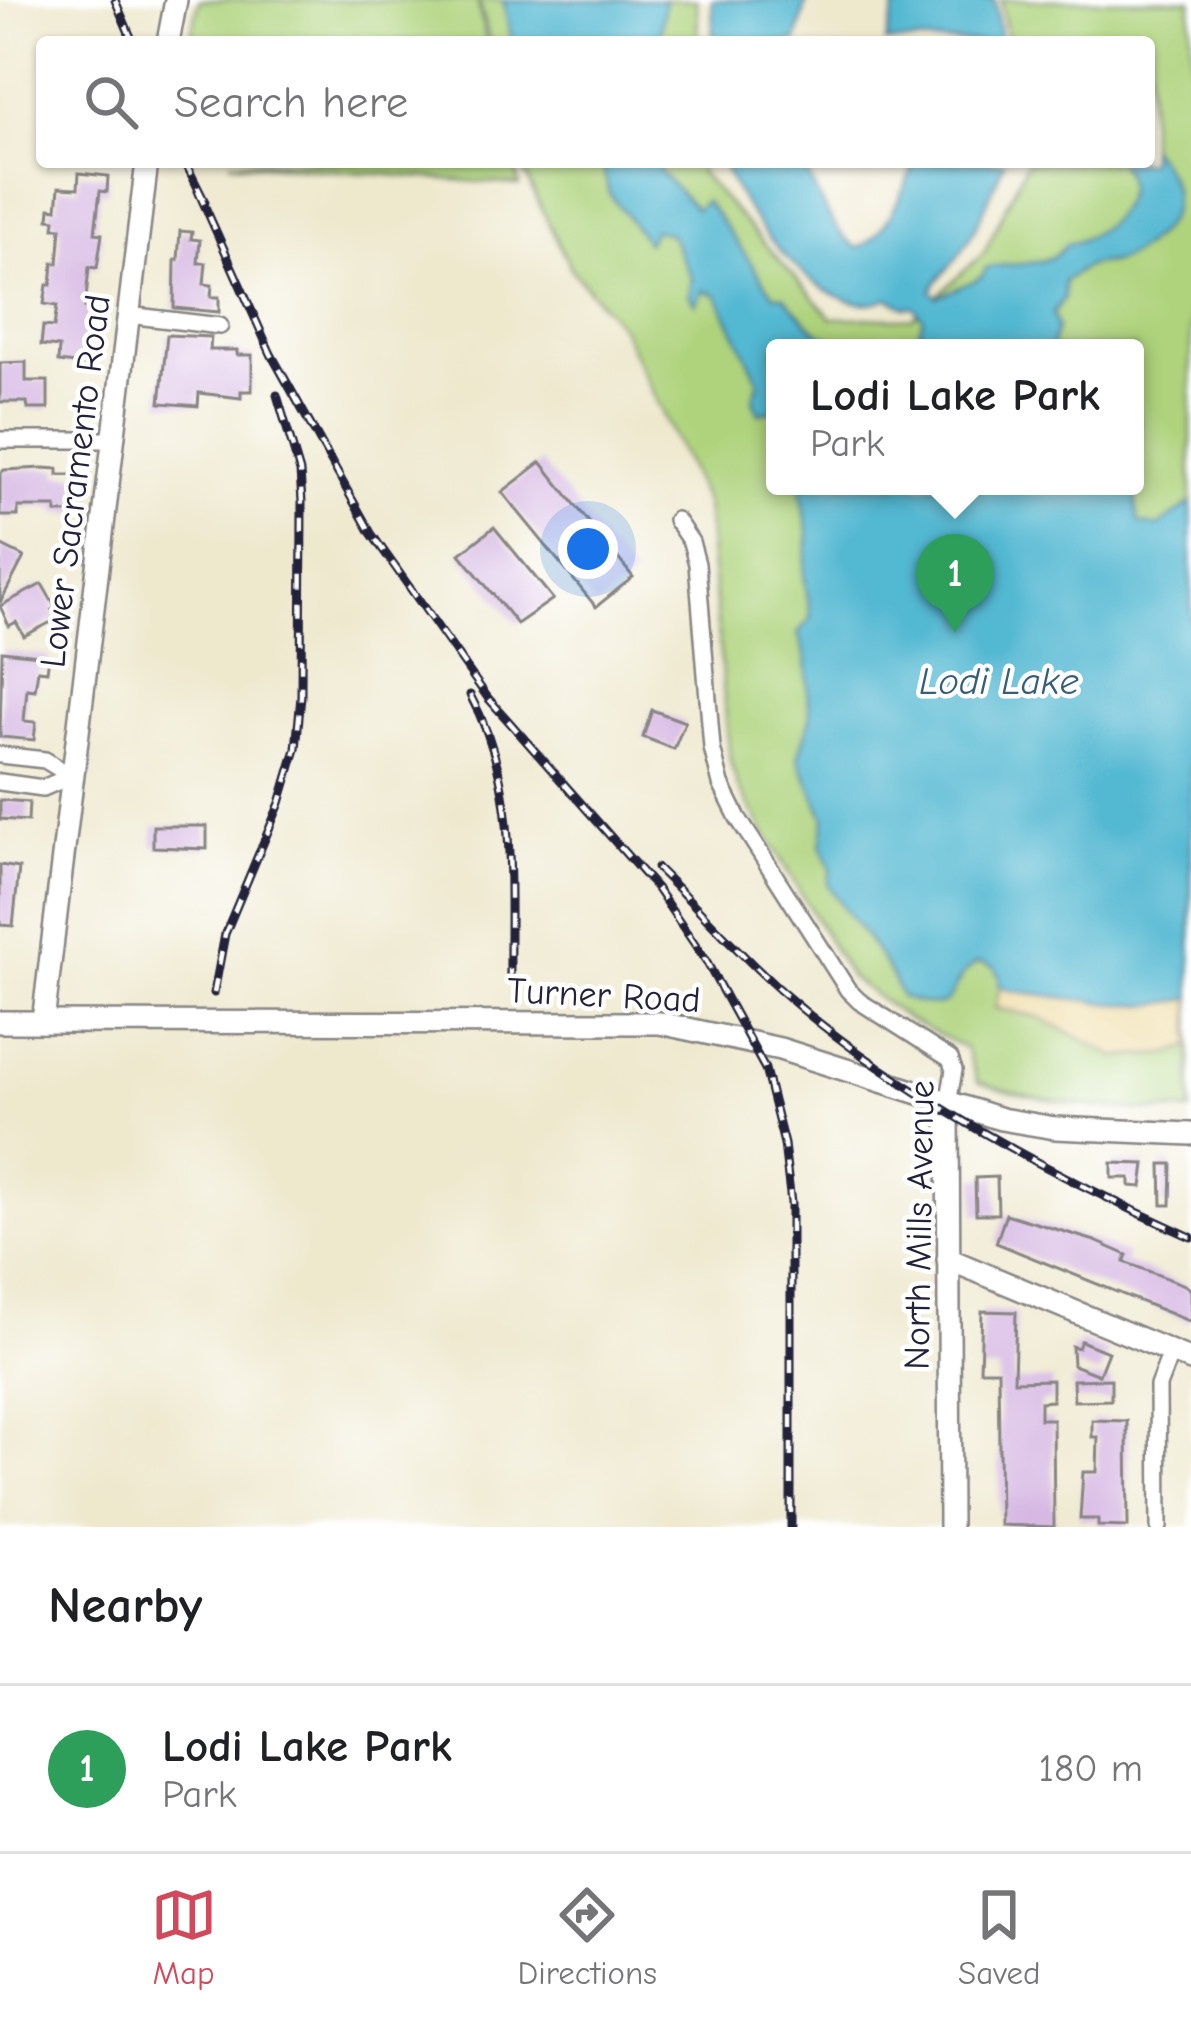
<!DOCTYPE html>
<style>
:root{--surface:#fff;--page:#f6f6f6;--text:#202124;--muted:#757577;--line:#e0e0e0;--accent:#d1495b}
body{margin:0;font-family:"Comic Neue",sans-serif;background:var(--page);color:var(--text)}
.you{position:absolute;left:588px;top:549px;width:42px;height:42px;margin:-30px;border:9px solid #fff;border-radius:50%;background:#1a73e8;box-shadow:0 0 0 18px #1a73e833}
.badge{display:grid;place-items:center;width:78px;height:78px;border-radius:50%;background:var(--accent);color:#fff;font-size:39px;font-weight:700}
.pin{position:absolute;translate:-50% -99px;filter:drop-shadow(0 3px 6px #0008)}
.pin::after{content:'';position:absolute;top:63px;width:42px;height:36px;background:inherit;clip-path:polygon(0 0,100% 0,50% 100%)}
.popup{position:absolute;left:766px;top:339px;width:378px;height:156px;box-sizing:border-box;display:grid;place-content:center;border-radius:12px;background:var(--surface);filter:drop-shadow(0 3px 9px #0005);font-size:39px;white-space:nowrap;color:var(--muted)}
.popup b{font-size:45px;color:var(--text)}
.popup::after{content:'';position:absolute;left:50%;top:100%;margin-left:-24px;border:24px solid transparent;border-top-color:var(--surface)}
.list{margin:0;padding:0;list-style:none}
h2{display:flex;justify-content:space-between;align-items:center;height:156px;margin:0;padding:0 48px;font-size:51px}
h2 small{font-size:39px;font-weight:400;color:var(--muted)}
.list li{display:grid;grid-template-columns:78px 1fr auto;gap:36px;align-items:center;box-sizing:border-box;height:168px;padding:0 48px;border-top:3px solid var(--line)}
.list b{display:block;font-size:45px;white-space:nowrap}
.list p{margin:0;font-size:39px;white-space:nowrap;color:var(--muted)}
.list em{font-size:39px;font-style:normal;color:var(--muted)}
.icon{flex:none;width:66px;height:66px;fill:none;stroke:currentColor;stroke-width:2;stroke-linecap:round;stroke-linejoin:round}
.map{position:relative;flex:none;width:1191px;height:1527px;overflow:hidden}
.search{position:absolute;background:var(--surface);box-shadow:0 3px 9px #0004;left:36px;right:36px;top:36px;height:132px;display:flex;align-items:center;gap:30px;box-sizing:border-box;padding:0 42px;border-radius:12px;color:var(--muted);font-size:45px}
.sheet{height:324px;background:var(--surface)}
nav{display:flex;justify-content:space-around;align-items:center;box-sizing:border-box;height:168px;border-top:3px solid var(--line);background:var(--surface);font-size:33px;color:var(--muted)}
nav a{display:grid;justify-items:center;gap:6px}
nav .on{color:var(--accent)}
.map>svg:first-child{display:block}
</style>
<div class="map">
<svg width="1191" height="1527" viewBox="0 0 1191 1527">
<rect width="100%" height="100%" fill="#fff"/>
<filter id="ink" filterUnits="userSpaceOnUse"><feTurbulence type="fractalNoise" baseFrequency=".00833" numOctaves="2"/><feDisplacementMap in="SourceGraphic" scale="24" xChannelSelector="R" yChannelSelector="G"/><feConvolveMatrix kernelMatrix="1 2 1 2 8 2 1 2 1" color-interpolation-filters="sRGB"/></filter>
<filter id="wash" filterUnits="userSpaceOnUse"><feTurbulence type="fractalNoise" baseFrequency=".004" numOctaves="4" result="noise"/><feDisplacementMap in="SourceGraphic" scale="48" xChannelSelector="R" yChannelSelector="G"/><feGaussianBlur stdDeviation="2.7" result="paint"/><feColorMatrix in="noise" values="0 0 0 0 0 0 0 0 0 0 0 0 0 0 0 0 0 1.4 0 .05"/><feComposite in="paint" operator="in"/></filter>
<g filter="url(#wash)">
<rect width="100%" height="100%" fill="#eee8cd"/>
<g fill="#aed37c" stroke="#687a5c" stroke-width="3" fill-rule="evenodd">
<polygon points="199,0 477,0 486,42 190,42"/>
<polygon points="479,0 697,0 698,42 490,42"/>
<path d="M1001 0H1191V1111C1118 1112 1047 1105 978 1082L966 1049 906 1018 850 977 738 787 730 761 706 504 622 328 571 269 519 162H700V173L832 318H912L984 253 1027 162H1149V42H1008ZM775 348H1135V486H775Z"/>
<polygon points="230,162 514,162 519,185"/>
</g>
<polygon fill="#eeda9e" stroke="#887e6c" stroke-width="3" points="1191,978 1191,1046 1167,1054 1117,1057 1039,1017 995,1008 1002,979"/>
<g fill="#53b8d2" stroke="#3a6d86" stroke-width="3">
<polygon points="503,0 665,0 661,32 654,42 512,42"/>
<polygon points="712,0 807,0 796,42 713,42"/>
<polygon points="897,0 995,0 1001,42 886,42"/>
<path d="M1149 147C1191 195 1178 227 1125 258 1115 265 1100 262 1088 266 1080 269 1072 277 1064 281V298L1053 313 1057 328 1051 348H915L923 318 914 307H905L888 298C827 329 740 211 722 162H802C814 188 834 235 858 248 886 237 899 196 912 170L910 162H1004C991 193 980 224 961 252 952 266 938 276 931 291L937 297 982 277 986 268C1014 261 1048 270 1067 244 1100 238 1147 198 1118 162H1149Z"/>
<path d="M597 162H658L660 172 696 209 705 201C731 231 750 264 774 295L784 296C817 333 820 345 871 339L875 348H775V410L759 413 753 400 759 381 717 295 703 290 696 304 689 295 692 279 670 234 654 229 647 243 609 193 603 167Z"/>
<path d="M1135 400C1149 449 1128 478 1139 523L1158 527 1191 503V999L1151 1005 1114 1004 1012 991 999 987 1000 978 994 967 979 962C939 984 968 1021 901 997 885 954 851 923 828 884L831 869 821 845 825 818 798 758 810 719 806 658 798 633 811 618 804 574 809 535 800 486H1135Z"/>
</g>
<g id="blocks">
<g fill="#d3b2e1">
<polygon points="79,173 108,176 107,192 100,191 95,233 102,234 97,268 89,267 85,309 92,311 90,326 85,325 84,365 58,362 59,347 41,345 43,326 54,327 57,306 44,304 47,285 51,285 53,263 58,263 61,228 54,228 55,220 49,219 50,208 57,209 59,187 78,188"/>
<polygon points="180,231 192,232 191,239 200,240 198,263 206,263 204,284 212,285 211,297 219,297 219,312 174,308 175,260 178,260"/>
<polygon points="167,335 211,337 210,350 237,350 237,355 252,355 252,391 241,391 241,398 199,393 198,406 160,403"/>
<polygon points="26,362 26,381 48,381 48,409 28,409 27,402 0,402 0,363"/>
<polygon points="541,462 633,577 596,607 502,492"/>
<polygon points="43,468 58,469 58,475 77,475 76,513 56,513 56,507 18,507 18,516 0,516 0,474 4,470"/>
<polygon points="494,527 553,599 517,624 460,554"/>
<polygon points="0,545 24,557 0,603"/>
<polygon points="42,584 56,608 52,610 57,619 24,636 16,622 9,626 0,606"/>
<polygon points="2,651 49,656 47,671 38,670 35,690 27,689 24,721 36,722 34,740 0,737"/>
<polygon points="652,710 685,722 674,749 643,737"/>
<polygon points="0,800 29,802 28,821 0,819"/>
<polygon points="153,826 207,826 207,849 153,847"/>
<polygon points="0,865 19,868 13,926 0,925"/>
<polygon points="1112,1163 1145,1164 1142,1187 1130,1186 1130,1178 1112,1178"/>
<polygon points="1161,1164 1172,1164 1171,1205 1162,1205"/>
<polygon points="997,1177 998,1214 976,1214 975,1178"/>
<polygon points="1006,1214 1095,1241 1127,1255 1124,1262 1185,1285 1191,1290 1191,1322 996,1243"/>
<polygon points="982,1311 1016,1312 1014,1381 1052,1380 1052,1401 1040,1402 1040,1419 1053,1419 1054,1527 1000,1525 998,1370 980,1370"/>
<polygon points="1081,1341 1108,1352 1099,1375 1073,1365 1072,1346 1078,1348"/>
<polygon points="1111,1379 1111,1400 1074,1401 1073,1380"/>
<polygon points="1092,1420 1127,1421 1128,1527 1098,1526 1098,1519 1080,1519 1083,1472 1097,1472 1098,1437 1092,1437"/>
</g>
</g>
</g>
<g filter="url(#ink)">
<use href="#blocks" fill-opacity="0" stroke="#888584" stroke-width="3"/>
<g fill="none" stroke-linecap="round" stroke-linejoin="round">
<defs>
<g id="street">
<polyline points="128,315 220,326"/>
<polyline points="0,440 112,440"/>
<polyline points="676,520 691,542 697,564 712,748 721,784 738,818 848,990 859,1001 950,1059 954,1070 948,1104"/>
<polyline points="0,755 45,760 71,776"/>
<polyline points="0,782 43,788 71,776"/>
<polyline points="1159,1527 1158,1386 1171,1352"/>
</g>
<g id="secondary">
<polyline points="168,42 176,0"/>
<polyline points="0,1022 660,1023 780,1049 1001,1119 1055,1128 1191,1134"/>
<polyline points="43,1022 147,162"/>
<polyline points="948,1104 950,1527"/>
<polyline points="948,1259 1191,1360"/>
</g>
</defs>
<use href="#street" stroke="#888584" stroke-width="20"/>
<use href="#secondary" stroke="#888584" stroke-width="26"/>
<use href="#street" stroke="#fff" stroke-width="15"/>
<use href="#secondary" stroke="#fff" stroke-width="21"/>
<defs>
<g id="rail">
<polyline points="115,0 133,42"/>
<polyline points="185,162 205,202"/>
<polyline points="198,191 271,354 371,533 488,698 657,889 706,961 765,1069 784,1144 791,1203 791,1527"/>
<path d="M470 695C518 783 509 878 510 975"/>
<path d="M657 868C699 908 738 953 781 991 899 1095 1049 1173 1191 1237"/>
<polyline points="214,993 225,934 280,803 296,749 301,696 302,502 300,472 277,395"/>
</g>
</defs>
<use href="#rail" stroke="#22223b" stroke-width="9"/>
<use href="#rail" stroke="#fff" stroke-width="4.5" stroke-dasharray="14" stroke-linecap="butt"/>
</g>
</g>
<g text-anchor="middle" stroke-width="9" stroke-linejoin="round" paint-order="stroke">
<g font-size="36" fill="#22223b" stroke="#fff">
<text transform="translate(74 481) rotate(-83)" y="13">Lower Sacramento Road</text>
<text transform="translate(604 994) rotate(3)" y="13">Turner Road</text>
<text transform="translate(918 1225) rotate(-89)" y="13">North Mills Avenue</text>
</g>
<g font-size="39" font-style="italic" fill="#365e77" stroke="#fff">
<text x="999" y="694">Lodi Lake</text>
</g>
</g>
</svg>
<div class="you"></div>
<div class="pin badge" style="left:955px;top:633px;background:#2e9e5b">1</div>
<div class="popup"><b>Lodi Lake Park</b>Park</div>
<div class="search"><svg class="icon" aria-label="search" viewBox="0 0 24 24"><circle cx="10" cy="10" r="6"/><path d="M15 15l6 6"/></svg>Search here</div>
</div>
<section class="sheet">
<h2>Nearby<small></small></h2>
<ul class="list">
<li><span class="badge" style="background:#2e9e5b">1</span><div><b>Lodi Lake Park</b><p>Park</p></div><em>180 m</em></li>
</ul>
</section>
<nav>
<a class="on"><svg class="icon" aria-label="map" viewBox="0 0 24 24"><path d="M3 6l6-2 6 2 6-2v14l-6 2-6-2-6 2zM9 4v14M15 6v14"/></svg>Map</a>
<a><svg class="icon" aria-label="directions" viewBox="0 0 24 24"><path d="M12 3l9 9-9 9-9-9zM9 14v-3h6M13 9l2 2-2 2"/></svg>Directions</a>
<a><svg class="icon" aria-label="saved" viewBox="0 0 24 24"><path d="M7 4h10v16l-5-4-5 4z"/></svg>Saved</a>
</nav>
